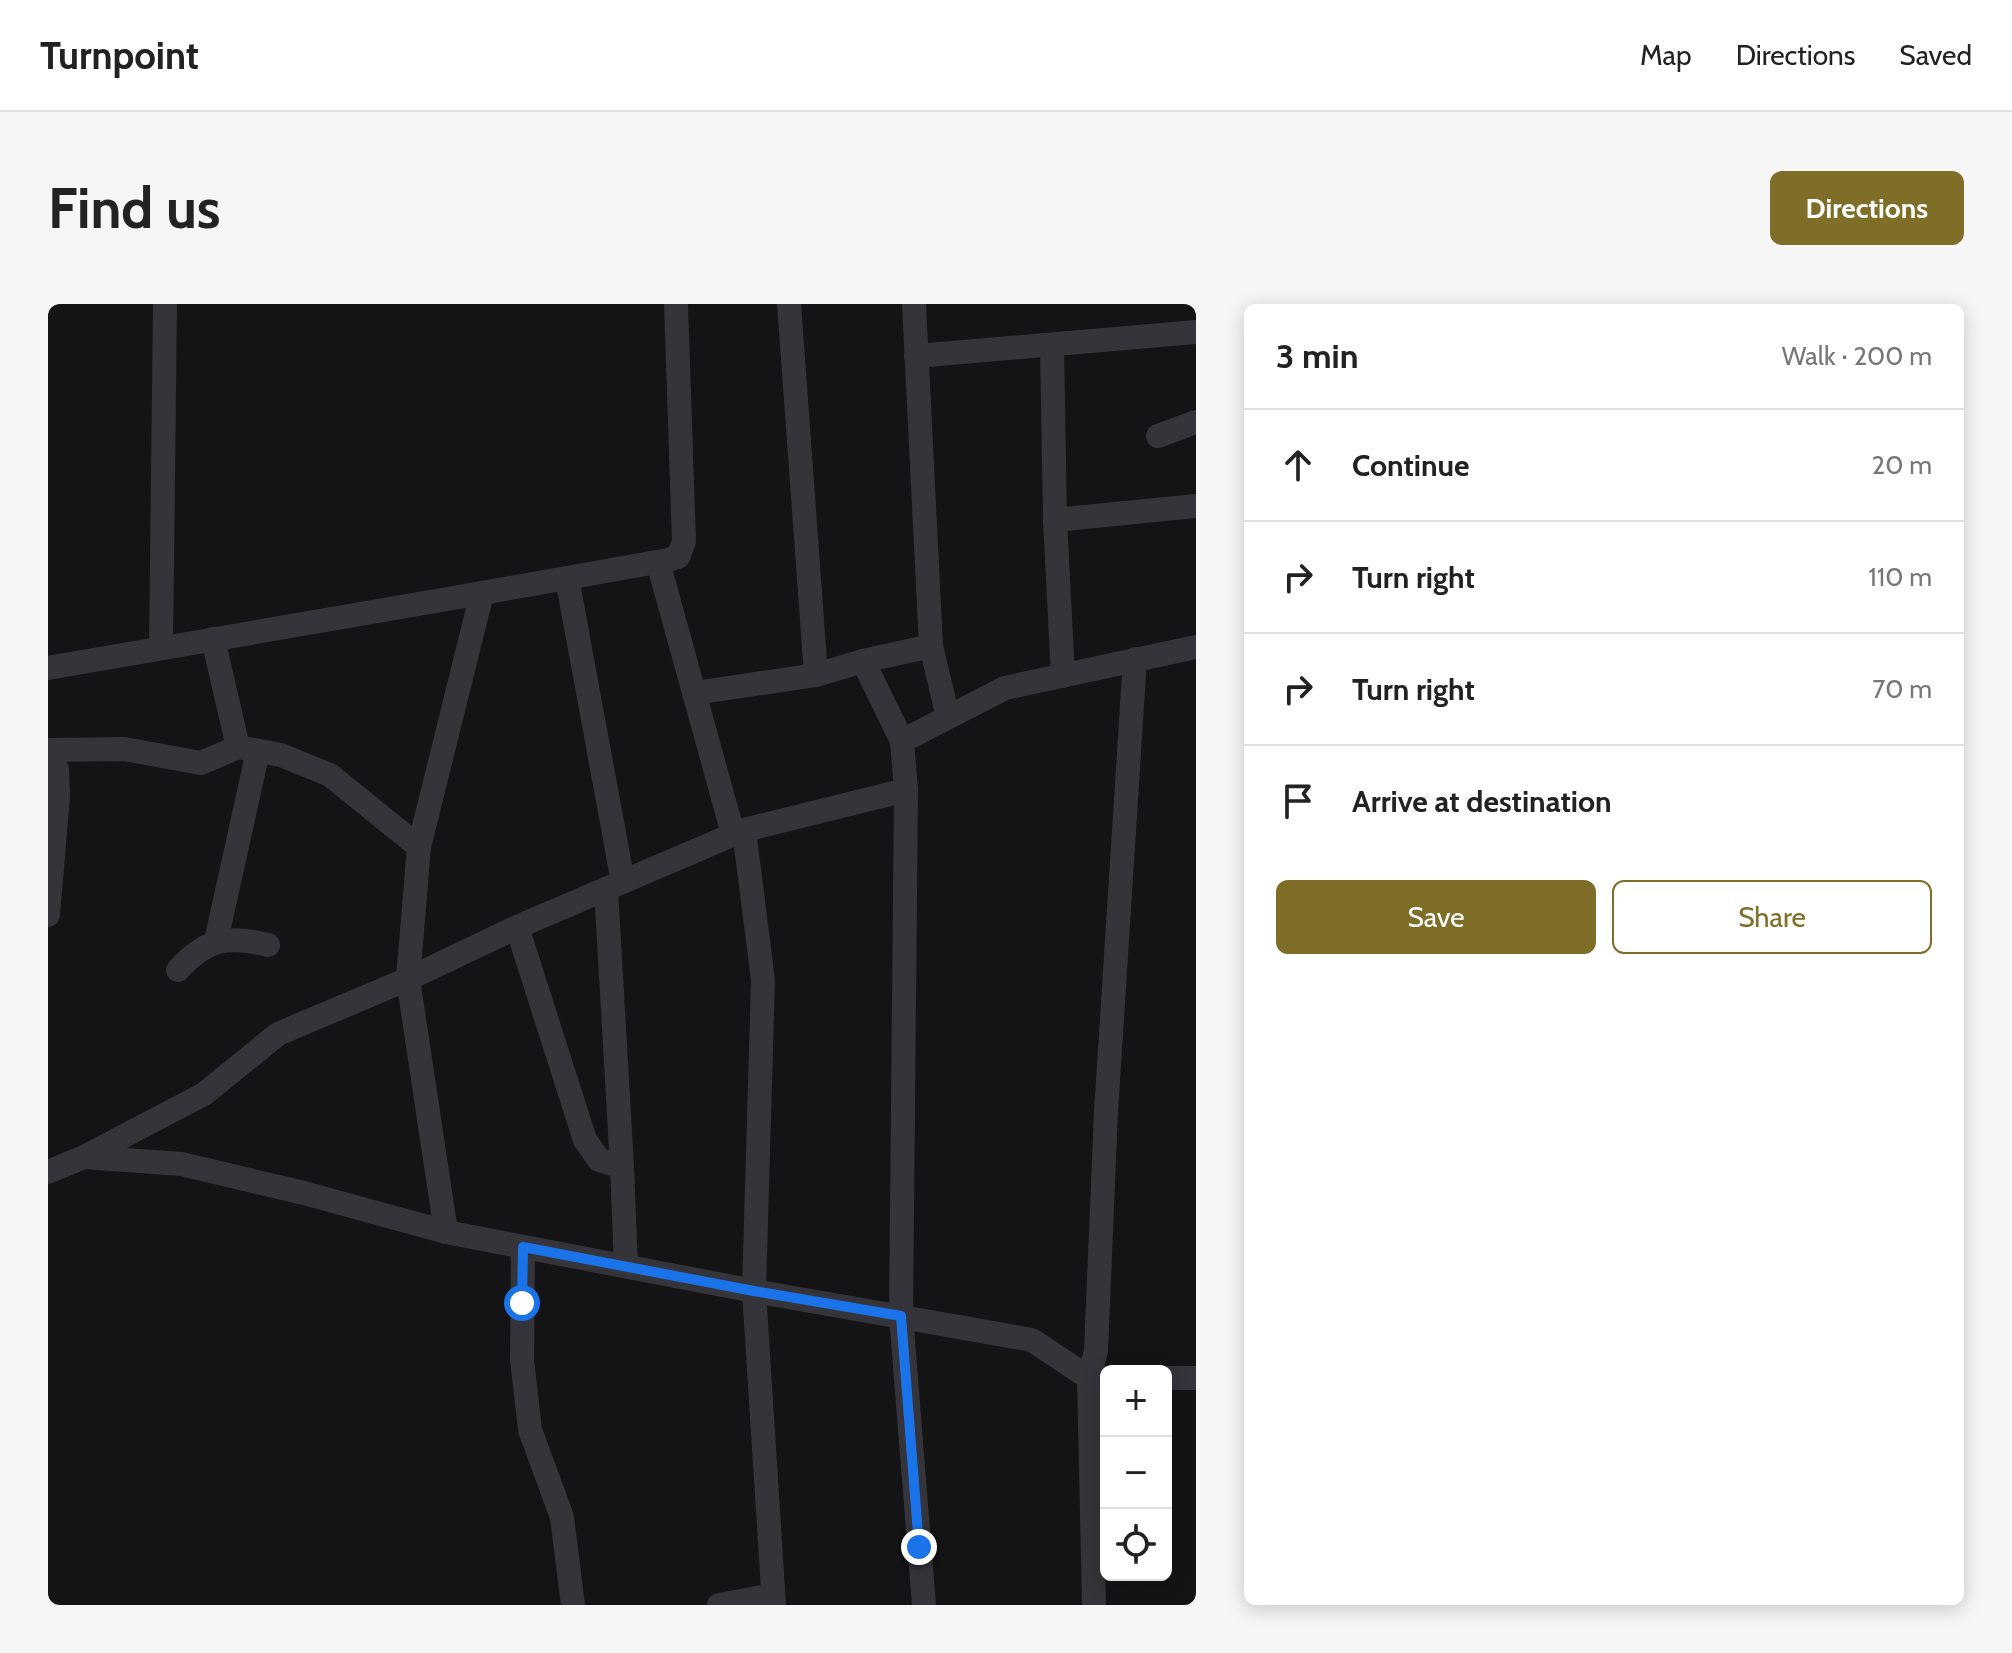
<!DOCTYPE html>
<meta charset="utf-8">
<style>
:root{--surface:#fff;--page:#f6f6f6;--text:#222;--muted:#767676;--line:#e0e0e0;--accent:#7f6e28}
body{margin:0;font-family:Cabin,sans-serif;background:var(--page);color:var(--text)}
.controls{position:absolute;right:24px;bottom:24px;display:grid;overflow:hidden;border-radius:12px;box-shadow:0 4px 20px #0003}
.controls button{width:72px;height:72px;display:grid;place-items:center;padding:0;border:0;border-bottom:2px solid var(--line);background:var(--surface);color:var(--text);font:40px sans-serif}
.stop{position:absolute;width:24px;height:24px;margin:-18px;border:6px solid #1a73e8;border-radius:50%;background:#fff}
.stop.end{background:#1a73e8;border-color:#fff;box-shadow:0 2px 8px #0008}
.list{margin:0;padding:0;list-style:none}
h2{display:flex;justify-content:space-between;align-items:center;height:104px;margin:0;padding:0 32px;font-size:34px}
h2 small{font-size:26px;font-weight:400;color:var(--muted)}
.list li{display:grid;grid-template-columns:52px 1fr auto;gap:24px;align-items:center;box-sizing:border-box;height:112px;padding:0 32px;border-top:2px solid var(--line)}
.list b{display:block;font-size:30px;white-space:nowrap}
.list em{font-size:26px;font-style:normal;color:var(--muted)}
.actions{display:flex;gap:16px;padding:24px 32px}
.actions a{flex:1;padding:18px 0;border:2px solid var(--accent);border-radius:12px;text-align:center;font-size:28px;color:var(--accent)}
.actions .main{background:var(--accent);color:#fff}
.icon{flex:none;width:44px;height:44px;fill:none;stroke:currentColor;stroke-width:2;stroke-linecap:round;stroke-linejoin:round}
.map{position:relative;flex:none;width:1148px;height:1301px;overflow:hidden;border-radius:12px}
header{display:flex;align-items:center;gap:48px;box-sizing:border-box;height:112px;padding:0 40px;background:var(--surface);border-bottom:2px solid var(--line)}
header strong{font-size:38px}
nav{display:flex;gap:44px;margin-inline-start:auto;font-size:28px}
.intro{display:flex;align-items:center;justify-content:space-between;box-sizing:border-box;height:192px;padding:0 48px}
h1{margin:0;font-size:56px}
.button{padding:20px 36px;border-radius:12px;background:var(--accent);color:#fff;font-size:28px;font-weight:700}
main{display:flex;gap:48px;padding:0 48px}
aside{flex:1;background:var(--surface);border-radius:12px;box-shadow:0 4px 20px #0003}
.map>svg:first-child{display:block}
</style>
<header>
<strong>Turnpoint</strong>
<nav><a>Map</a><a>Directions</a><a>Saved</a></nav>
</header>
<div class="intro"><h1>Find us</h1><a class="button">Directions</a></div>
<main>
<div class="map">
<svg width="1148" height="1301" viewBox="0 0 1148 1301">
<rect width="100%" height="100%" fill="#141315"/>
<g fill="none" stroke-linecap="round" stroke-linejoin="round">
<g stroke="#34343a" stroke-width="24">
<polyline points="741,0 768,371"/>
<polyline points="866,0 883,342 900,413"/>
<polyline points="1004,41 1007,216 1015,372"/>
<polyline points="868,52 1148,28"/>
<polyline points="1110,132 1148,118"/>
<polyline points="1007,216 1148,202"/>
<polyline points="610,258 685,530"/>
<polyline points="519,274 575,578"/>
<polyline points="165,335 190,443"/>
<polyline points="113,344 117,0"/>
<polyline points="815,357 854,437"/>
<polyline points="0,364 434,289"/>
<polyline points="647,389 768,371 815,357 883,342"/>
<polyline points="0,446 76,445 153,459 190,443 233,451 282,471 371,543"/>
<polyline points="0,454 9,465 10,493 0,611"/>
<polyline points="858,486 853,1012 876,1301"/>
<polyline points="696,526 715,676 706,987 726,1301"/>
<polyline points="558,585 574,863 578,962"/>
<polyline points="469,623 537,836 551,856 574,863"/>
<polyline points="168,637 210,447"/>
<path d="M130 666C158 635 179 631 220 641"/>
<polyline points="36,853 133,860 256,889 398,928 360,675 371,543 434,289 620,256 630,253 636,238 628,0"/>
<polyline points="0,868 36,853 156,790 230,730 360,675 469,623 696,526 858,486 854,437 957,384 1148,343"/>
<polyline points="398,928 706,987 984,1036 1041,1074 1058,1074"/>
<polyline points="475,943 474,1056 482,1126 514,1213 525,1301"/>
<polyline points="1118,1074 1148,1074"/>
<polyline points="671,1301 725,1291"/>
<polyline points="1046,1301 1041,1074 1048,1047 1058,808 1087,355"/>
</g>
</g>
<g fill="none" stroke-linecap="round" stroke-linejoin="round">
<polyline stroke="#1a73e8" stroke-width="10" points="474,999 475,943 706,987 853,1012 871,1243"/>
</g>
</svg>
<div class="controls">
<button>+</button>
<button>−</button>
<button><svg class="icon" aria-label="locate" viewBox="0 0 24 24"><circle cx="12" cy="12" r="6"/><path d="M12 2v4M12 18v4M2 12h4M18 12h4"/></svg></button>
</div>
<div class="stop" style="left:474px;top:999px"></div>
<div class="stop end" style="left:871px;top:1243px"></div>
</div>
<aside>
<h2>3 min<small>Walk · 200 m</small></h2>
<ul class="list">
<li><svg class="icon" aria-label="ahead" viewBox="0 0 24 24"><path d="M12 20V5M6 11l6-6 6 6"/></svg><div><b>Continue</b></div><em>20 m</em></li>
<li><svg class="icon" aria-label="right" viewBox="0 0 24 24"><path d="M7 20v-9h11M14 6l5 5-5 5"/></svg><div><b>Turn right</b></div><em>110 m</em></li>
<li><svg class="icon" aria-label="right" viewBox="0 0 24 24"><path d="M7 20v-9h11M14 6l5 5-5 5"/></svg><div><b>Turn right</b></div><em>70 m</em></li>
<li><svg class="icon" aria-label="arrive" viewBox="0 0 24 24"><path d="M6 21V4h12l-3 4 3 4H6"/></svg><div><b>Arrive at destination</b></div></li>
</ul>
<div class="actions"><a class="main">Save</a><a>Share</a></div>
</aside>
</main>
